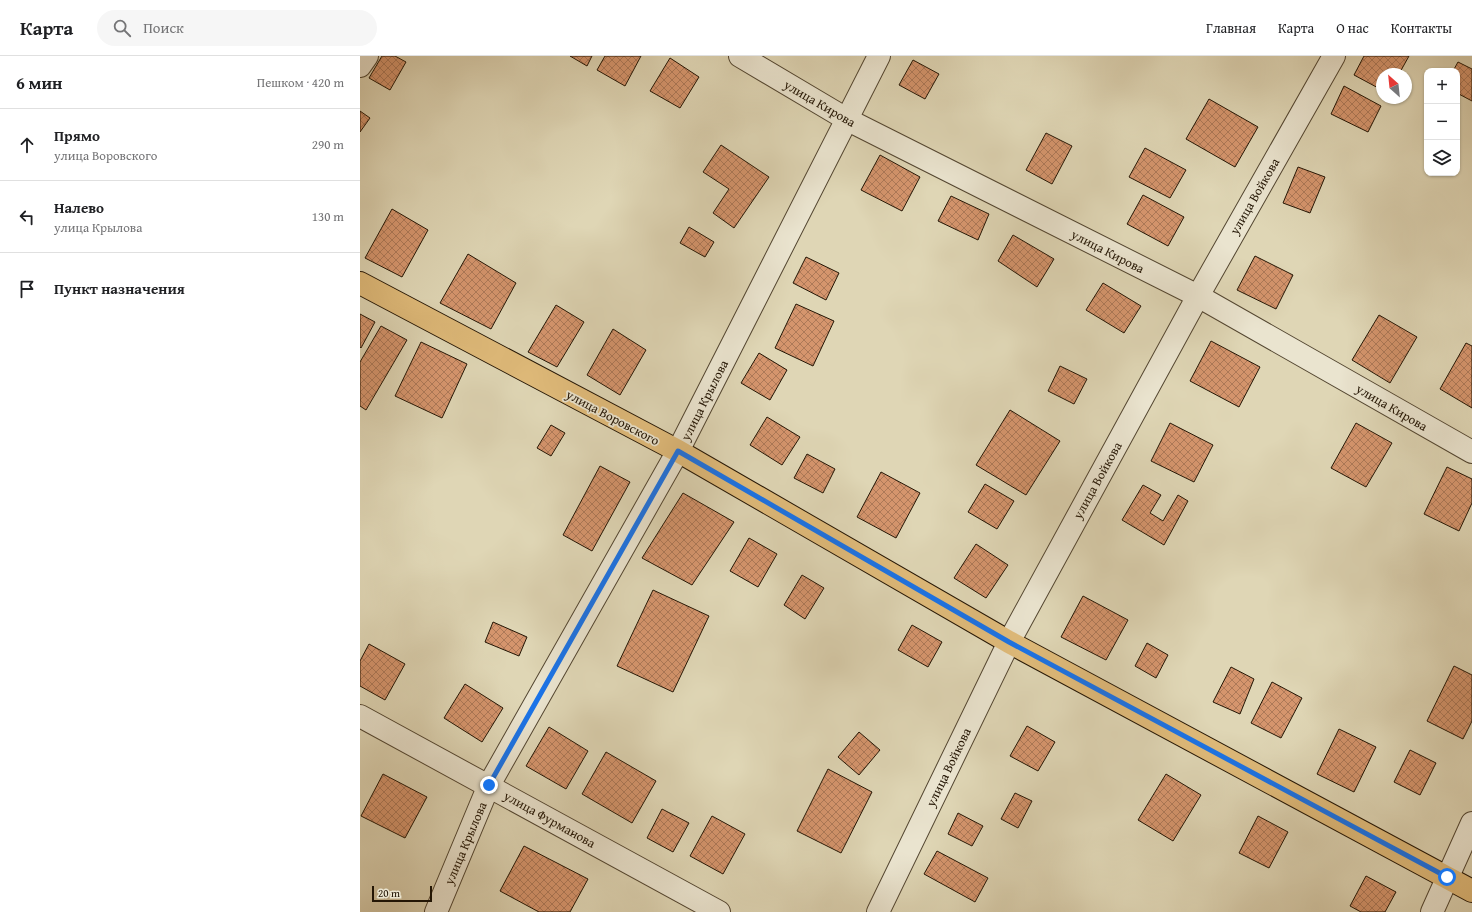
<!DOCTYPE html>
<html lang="ru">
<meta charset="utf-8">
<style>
:root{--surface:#fff;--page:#f6f6f6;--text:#202124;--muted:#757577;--line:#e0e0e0}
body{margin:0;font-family:"Gentium Book Plus",serif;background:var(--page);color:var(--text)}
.controls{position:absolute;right:12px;top:12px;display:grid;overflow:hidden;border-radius:8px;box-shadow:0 1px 3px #0004}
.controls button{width:36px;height:36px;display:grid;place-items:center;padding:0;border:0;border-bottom:1px solid var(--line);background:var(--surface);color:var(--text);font:20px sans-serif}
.compass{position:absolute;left:1016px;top:12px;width:36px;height:36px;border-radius:50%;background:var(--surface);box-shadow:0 1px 3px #0004;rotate:333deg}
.scale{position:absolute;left:12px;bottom:10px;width:60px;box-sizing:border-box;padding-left:4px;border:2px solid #241605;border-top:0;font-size:11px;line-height:14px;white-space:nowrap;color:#241605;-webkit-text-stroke:3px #eae4cf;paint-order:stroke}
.stop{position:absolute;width:12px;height:12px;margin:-9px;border:3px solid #1a73e8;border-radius:50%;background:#fff}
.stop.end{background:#1a73e8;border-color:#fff;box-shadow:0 1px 4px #0008}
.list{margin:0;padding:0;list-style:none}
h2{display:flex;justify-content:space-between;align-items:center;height:52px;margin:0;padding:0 16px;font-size:17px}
h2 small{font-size:13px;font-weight:400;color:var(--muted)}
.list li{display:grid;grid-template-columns:26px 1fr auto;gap:12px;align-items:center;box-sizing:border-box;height:72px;padding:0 16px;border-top:1px solid var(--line)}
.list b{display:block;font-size:15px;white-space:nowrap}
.list p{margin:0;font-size:13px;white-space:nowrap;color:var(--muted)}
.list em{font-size:13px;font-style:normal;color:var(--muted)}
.icon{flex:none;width:22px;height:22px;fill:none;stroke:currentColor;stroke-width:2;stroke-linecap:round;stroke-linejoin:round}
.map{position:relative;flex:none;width:1112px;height:856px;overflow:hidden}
header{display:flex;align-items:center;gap:24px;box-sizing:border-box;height:56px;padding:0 20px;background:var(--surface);border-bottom:1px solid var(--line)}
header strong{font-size:19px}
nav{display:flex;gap:22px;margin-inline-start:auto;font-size:14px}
.search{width:280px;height:36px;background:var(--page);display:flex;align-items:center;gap:10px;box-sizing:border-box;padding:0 14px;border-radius:22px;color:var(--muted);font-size:15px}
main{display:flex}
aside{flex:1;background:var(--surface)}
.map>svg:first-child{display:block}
</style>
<header>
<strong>Карта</strong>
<div class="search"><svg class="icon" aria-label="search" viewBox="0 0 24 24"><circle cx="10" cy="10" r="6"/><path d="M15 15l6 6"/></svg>Поиск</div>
<nav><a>Главная</a><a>Карта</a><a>О нас</a><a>Контакты</a></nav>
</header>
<main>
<aside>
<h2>6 мин<small>Пешком · 420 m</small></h2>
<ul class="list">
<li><svg class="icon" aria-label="ahead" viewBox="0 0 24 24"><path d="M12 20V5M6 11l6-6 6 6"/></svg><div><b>Прямо</b><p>улица Воровского</p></div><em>290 m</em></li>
<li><svg class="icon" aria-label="left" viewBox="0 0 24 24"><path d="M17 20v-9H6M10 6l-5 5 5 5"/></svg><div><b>Налево</b><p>улица Крылова</p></div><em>130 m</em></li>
<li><svg class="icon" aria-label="arrive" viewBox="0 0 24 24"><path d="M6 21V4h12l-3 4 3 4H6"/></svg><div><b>Пункт назначения</b></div></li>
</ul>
</aside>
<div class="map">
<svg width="1112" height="856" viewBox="0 0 1112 856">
<defs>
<pattern id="building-cross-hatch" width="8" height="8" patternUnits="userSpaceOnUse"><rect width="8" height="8" fill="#d5956d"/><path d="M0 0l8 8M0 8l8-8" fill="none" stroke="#ad7958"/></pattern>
</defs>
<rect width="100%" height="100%" fill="#dfd6b5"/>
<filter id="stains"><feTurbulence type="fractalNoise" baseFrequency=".005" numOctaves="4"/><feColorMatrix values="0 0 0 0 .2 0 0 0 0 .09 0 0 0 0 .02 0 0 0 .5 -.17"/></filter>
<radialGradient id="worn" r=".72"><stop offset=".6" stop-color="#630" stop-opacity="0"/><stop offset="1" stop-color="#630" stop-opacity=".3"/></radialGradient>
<g fill="url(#building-cross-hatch)" stroke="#241605">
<polygon points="22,0 35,0 46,6 30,34 9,22"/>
<polygon points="210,0 232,0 227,10"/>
<polygon points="245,0 281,0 265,30 237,14"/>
<polygon points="1004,0 1049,0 1039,18 1022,18 1022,34 994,19"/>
<polygon points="310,2 339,21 320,52 290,35"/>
<polygon points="553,4 579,18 565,43 539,29"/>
<polygon points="1098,6 1112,13 1112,45 1097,37 1097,15 1093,15"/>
<polygon points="984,30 1021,50 1008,76 971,58"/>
<polygon points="849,43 898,71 875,111 826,83"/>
<polygon points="0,55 10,62 0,76"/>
<polygon points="686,77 712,90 692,128 666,114"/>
<polygon points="361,89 409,121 374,172 353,157 369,133 343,116"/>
<polygon points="785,92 826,114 810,142 769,121"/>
<polygon points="520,99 560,121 542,155 501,134"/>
<polygon points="938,111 965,121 950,157 923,147"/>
<polygon points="783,139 824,161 808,190 767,168"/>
<polygon points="591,140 629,158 618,184 578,165"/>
<polygon points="32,153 68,174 42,221 5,202"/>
<polygon points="329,171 354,186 345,201 320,187"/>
<polygon points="653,179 694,203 677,231 638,205"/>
<polygon points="108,198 156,227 131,273 80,247"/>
<polygon points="895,200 933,219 916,253 877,234"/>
<polygon points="446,201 479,217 466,244 433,227"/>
<polygon points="743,227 781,250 764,277 726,254"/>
<polygon points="436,248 474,265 453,310 415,292"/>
<polygon points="196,249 224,266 197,311 168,296"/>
<polygon points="0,258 15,266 1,292 0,291"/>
<polygon points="1019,259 1057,281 1030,327 992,304"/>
<polygon points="21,270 47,284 6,354 0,350 0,306"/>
<polygon points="253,273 286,294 260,339 227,319"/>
<polygon points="851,285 900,311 879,351 830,325"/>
<polygon points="61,286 107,308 82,362 35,340"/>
<polygon points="1106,287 1112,290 1112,352 1080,333"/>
<polygon points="399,297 427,314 410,344 381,327"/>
<polygon points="700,310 727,323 714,348 688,335"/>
<polygon points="650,354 700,385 666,439 616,409"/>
<polygon points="407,361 440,381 422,409 390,389"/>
<polygon points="810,367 853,389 834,426 791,405"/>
<polygon points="996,367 1032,387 1006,431 971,412"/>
<polygon points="191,369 205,377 191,400 177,392"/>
<polygon points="447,398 475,413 463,437 434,422"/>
<polygon points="240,410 270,426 232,495 203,479"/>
<polygon points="1087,411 1112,423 1112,447 1099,475 1064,458"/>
<polygon points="521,416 560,437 536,482 497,461"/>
<polygon points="625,428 654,445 637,473 608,456"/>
<polygon points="783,429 801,439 790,457 803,465 818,439 828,445 804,489 762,464"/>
<polygon points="323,437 374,466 332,529 282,502"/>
<polygon points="389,482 417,498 398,531 370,515"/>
<polygon points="616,488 648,509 626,542 594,522"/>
<polygon points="442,519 464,532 445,563 424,549"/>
<polygon points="293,534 349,560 313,636 257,610"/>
<polygon points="723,540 768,564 746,604 701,581"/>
<polygon points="133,566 167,581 159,600 125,586"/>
<polygon points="552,569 582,586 568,611 538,594"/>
<polygon points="787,587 808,599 796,622 775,610"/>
<polygon points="9,588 45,608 25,644 0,630 0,605"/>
<polygon points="1094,610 1112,619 1112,665 1103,683 1067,665"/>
<polygon points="871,611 894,623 880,658 853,646"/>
<polygon points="912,626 942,642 921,682 891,667"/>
<polygon points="105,628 143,652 122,686 84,662"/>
<polygon points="667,670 695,686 678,715 650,700"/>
<polygon points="189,671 228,695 206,733 166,710"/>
<polygon points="979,673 1016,691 994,736 957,718"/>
<polygon points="499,676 520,694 499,719 478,701"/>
<polygon points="1050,694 1076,707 1060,739 1034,726"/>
<polygon points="246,696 296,725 272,767 222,738"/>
<polygon points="468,713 512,736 481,797 437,775"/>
<polygon points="23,718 67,741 45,782 1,760"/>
<polygon points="806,718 841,739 813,785 778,764"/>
<polygon points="655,737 672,745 658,772 641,763"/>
<polygon points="302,753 329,767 313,796 287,782"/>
<polygon points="598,757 623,770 612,790 588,778"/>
<polygon points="352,760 385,778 363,818 330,800"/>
<polygon points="898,760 928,776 909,812 879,797"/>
<polygon points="164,790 228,823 210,856 179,856 140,835"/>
<polygon points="577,795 628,822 615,846 564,818"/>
<polygon points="1006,820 1036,836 1025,856 1001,856 990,850"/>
</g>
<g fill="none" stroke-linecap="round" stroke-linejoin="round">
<defs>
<g id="minor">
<polyline points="380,0 488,64 838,240 1112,396"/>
<polyline points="0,10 7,0"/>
<polyline points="0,660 359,856"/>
<polyline points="76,856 129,729 318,395 519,0"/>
<polyline points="518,856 649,586 838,240 974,0"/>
<polyline points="1072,856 1112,767"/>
</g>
<polyline id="major" points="0,227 318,395 649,586 1112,835"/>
</defs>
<use href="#minor" stroke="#534631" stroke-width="24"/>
<use href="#major" stroke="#241605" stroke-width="24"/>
<use href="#minor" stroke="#eae4cf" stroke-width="22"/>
<use href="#major" stroke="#e0bb7a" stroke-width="22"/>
</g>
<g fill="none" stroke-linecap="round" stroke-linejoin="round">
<polyline stroke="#1a73e8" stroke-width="5" points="129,729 318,395 649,586 1087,821"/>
</g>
<g text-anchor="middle" stroke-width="3.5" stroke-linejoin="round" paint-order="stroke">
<g font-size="13" fill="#241605" stroke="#eae4cf">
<text transform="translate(460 47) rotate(30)" y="5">улица Кирова</text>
<text transform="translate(894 140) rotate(-60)" y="5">улица Войкова</text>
<text transform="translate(748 195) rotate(27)" y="5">улица Кирова</text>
<text transform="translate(344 344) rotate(-63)" y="5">улица Крылова</text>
<text transform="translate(1032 351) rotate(30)" y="5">улица Кирова</text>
<text transform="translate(253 361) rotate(28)" y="5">улица Воровского</text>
<text transform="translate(737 424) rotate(-61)" y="5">улица Войкова</text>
<text transform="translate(588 711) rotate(-64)" y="5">улица Войкова</text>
<text transform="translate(190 763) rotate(29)" y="5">улица Фурманова</text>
<text transform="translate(105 787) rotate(-67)" y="5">улица Крылова</text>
</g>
</g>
<rect width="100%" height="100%" filter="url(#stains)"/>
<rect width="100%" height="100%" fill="url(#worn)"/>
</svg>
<div class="controls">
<button>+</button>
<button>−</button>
<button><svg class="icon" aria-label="layers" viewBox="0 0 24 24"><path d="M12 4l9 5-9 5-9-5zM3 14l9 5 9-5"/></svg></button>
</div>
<svg class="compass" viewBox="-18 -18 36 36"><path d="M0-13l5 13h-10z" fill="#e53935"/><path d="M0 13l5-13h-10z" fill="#757577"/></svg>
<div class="scale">20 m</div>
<div class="stop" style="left:1087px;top:821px"></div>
<div class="stop end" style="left:129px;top:729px"></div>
</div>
</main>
